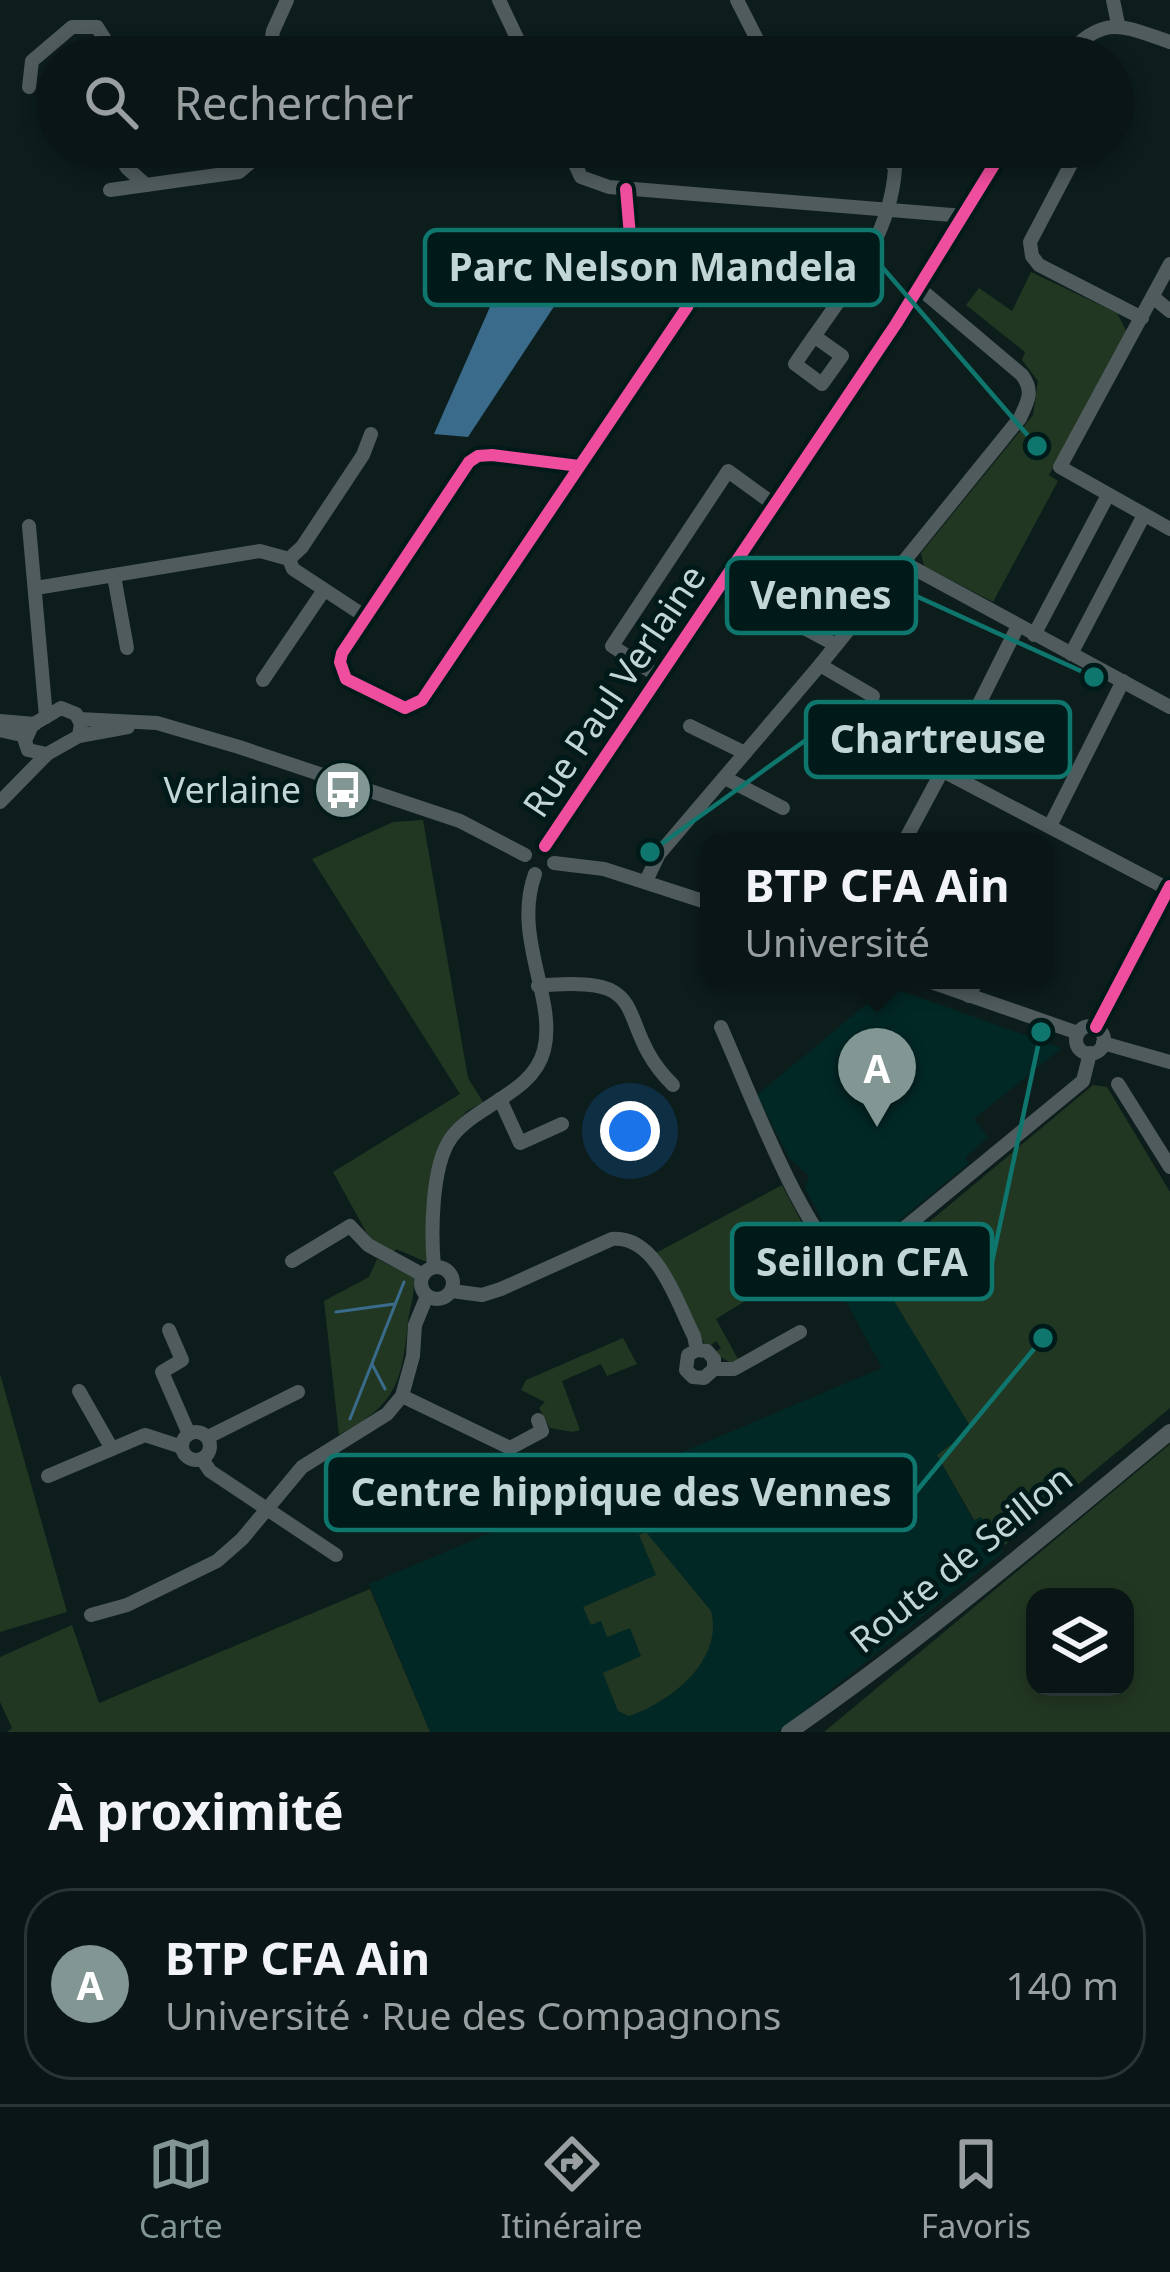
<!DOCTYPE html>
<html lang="fr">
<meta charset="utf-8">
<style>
:root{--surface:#091615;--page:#121f1e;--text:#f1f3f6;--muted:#999fa0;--line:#293534;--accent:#829694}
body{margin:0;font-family:"Noto Sans",sans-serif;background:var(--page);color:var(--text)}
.controls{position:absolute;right:36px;bottom:36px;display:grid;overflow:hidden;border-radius:24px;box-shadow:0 6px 18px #0003}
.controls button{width:108px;height:108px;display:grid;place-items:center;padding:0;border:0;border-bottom:3px solid var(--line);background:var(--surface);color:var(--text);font:60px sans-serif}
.you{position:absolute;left:630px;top:1131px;width:42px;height:42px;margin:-30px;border:9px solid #fff;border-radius:50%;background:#1a73e8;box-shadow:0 0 0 18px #1a73e833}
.badge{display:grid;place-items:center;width:78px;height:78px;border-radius:50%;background:var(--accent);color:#fff;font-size:39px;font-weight:700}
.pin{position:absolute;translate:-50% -99px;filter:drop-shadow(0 3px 6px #0008)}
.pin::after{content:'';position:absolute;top:63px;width:42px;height:36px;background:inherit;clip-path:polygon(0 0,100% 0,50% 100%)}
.popup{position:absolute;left:700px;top:833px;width:354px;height:156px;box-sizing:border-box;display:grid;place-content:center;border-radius:24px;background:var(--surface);filter:drop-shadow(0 3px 9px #0005);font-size:39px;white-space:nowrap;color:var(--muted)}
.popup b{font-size:45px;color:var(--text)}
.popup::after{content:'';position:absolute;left:50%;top:100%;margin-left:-24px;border:24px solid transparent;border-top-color:var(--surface)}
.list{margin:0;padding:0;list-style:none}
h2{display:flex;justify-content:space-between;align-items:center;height:156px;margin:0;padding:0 48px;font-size:51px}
h2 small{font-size:39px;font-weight:400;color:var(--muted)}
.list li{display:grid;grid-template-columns:78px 1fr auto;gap:36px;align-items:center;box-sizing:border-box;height:192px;margin:0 24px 24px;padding:0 24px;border:3px solid var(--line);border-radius:48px}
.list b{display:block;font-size:45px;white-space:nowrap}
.list p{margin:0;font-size:39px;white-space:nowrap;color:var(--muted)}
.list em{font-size:39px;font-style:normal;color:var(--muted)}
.icon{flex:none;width:66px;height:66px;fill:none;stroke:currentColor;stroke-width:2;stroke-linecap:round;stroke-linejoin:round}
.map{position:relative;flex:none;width:1170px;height:1732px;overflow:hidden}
.search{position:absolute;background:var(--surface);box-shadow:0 6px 18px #0003;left:36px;right:36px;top:36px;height:132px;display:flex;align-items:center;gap:30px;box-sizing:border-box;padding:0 42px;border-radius:66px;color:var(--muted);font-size:45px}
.sheet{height:372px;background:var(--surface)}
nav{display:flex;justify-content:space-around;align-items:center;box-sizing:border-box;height:168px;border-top:3px solid var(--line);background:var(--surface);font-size:33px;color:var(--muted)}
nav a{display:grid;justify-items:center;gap:6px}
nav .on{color:var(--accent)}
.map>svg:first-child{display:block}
</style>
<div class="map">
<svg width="1170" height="1732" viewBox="0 0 1170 1732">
<rect width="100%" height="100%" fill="#0c1d1c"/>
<g fill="#022826">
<polygon points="892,983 898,990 1062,1048 974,1119 988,1137 965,1158 969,1163 860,1253 847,1256 837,1252 842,1246 827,1230 805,1188 809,1176 789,1158 757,1095"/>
<polygon points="874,1268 973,1429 937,1455 973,1520 981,1516 1003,1552 778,1732 430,1732 369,1584 882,1368 842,1294"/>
</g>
<g fill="#223722" fill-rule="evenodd">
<polygon points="1031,272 1117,313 1127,332 1049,475 1058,481 993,602 924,566 921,553 1033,415 1038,381 1022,360 1025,352 966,305 979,288 1012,311"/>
<polygon points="423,820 468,1078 483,1102 467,1111 449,1131 429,1263 396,1249 391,1256 374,1246 333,1172 460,1094 312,859 393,822"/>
<polygon points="1093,1085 1107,1087 1170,1192 1170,1408 1000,1549 981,1517 974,1520 937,1455 972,1429 874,1268"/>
<polygon points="782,1185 819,1255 716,1319 739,1361 731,1363 714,1353 721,1348 716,1341 709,1347 703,1341 656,1253"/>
<path d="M377 1259 414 1277C415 1295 410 1306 408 1322 402 1383 395 1406 339 1435L324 1301 369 1277Z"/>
<polygon points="623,1338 637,1364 607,1376 601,1364 562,1381 580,1430 572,1432 550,1428 539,1408 545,1402 521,1390 526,1380"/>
<polygon points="0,1374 67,1612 0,1632"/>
<path d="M1170 1444V1732H824L1122 1484ZM1035 1597H1125V1687H1035Z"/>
<path d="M646 1532 711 1611C724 1660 671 1702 629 1716L618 1711 603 1673 641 1656 630 1628 607 1637 601 1621 591 1625 583 1607 656 1575 639 1535Z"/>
<polygon points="370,1589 430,1732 7,1732 12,1728 0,1702 0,1657 72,1625 99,1703"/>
</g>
<polygon fill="#3a6b8b" points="546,231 584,261 468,437 434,434 497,291"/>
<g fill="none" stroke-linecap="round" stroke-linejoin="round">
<g stroke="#3a6b8b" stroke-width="3">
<polyline points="336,1312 394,1304"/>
<polyline points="372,1364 385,1389"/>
<polyline points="350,1419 404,1282"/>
</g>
<g stroke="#505b5d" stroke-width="14">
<polyline points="499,0 526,57"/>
<polyline points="737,0 766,57"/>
<polyline points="1113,0 1118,24"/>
<polyline points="269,57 273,31 287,0"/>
<polyline points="940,57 945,44"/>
<path d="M1064 57C1106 15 1117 24 1170 42"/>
<polyline points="29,87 32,61 72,27 97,27 107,43 108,57"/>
<polyline points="115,147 127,168 146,185"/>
<polyline points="567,147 581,177 609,187 964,216"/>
<polyline points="1080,147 1030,242 1032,256 1039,265 1142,318"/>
<polyline points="110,190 239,172 253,160 255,147"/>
<polyline points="611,246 630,236"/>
<polyline points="695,264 754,269"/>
<polyline points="1170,264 1060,467 1170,529"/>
<polyline points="1153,297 1170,311"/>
<path d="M814 336 842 356 822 384 795 364C835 303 891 243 895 168L881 147"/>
<polyline points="579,466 492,455 478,456 469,462 342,653 340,662 346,679 405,708 422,700 687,307 697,285 695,264 630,236 626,189"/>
<polyline points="29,526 46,717"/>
<polyline points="289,559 302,547 363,455 371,434"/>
<polyline points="904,563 1170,707"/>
<polyline points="114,576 127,648"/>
<polyline points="36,588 260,551 289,559 293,569 366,617"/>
<polyline points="771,610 836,645"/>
<polyline points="1034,635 1108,495"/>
<polyline points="1071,654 1144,515"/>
<polyline points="820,665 873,696"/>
<polyline points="661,678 612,646 728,471 775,505"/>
<polyline points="263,680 324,590"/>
<polygon points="61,708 76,714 81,724 79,736 47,754 28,750 25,741 32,725"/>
<polyline points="79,719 157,723 239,747 460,821 525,855"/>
<polyline points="0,721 35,724"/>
<polyline points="690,726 745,753"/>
<polyline points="0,730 26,736"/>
<polyline points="79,736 128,727"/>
<polyline points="945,772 1170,890"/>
<polyline points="725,778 783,808"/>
<polyline points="0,802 47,754"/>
<polyline points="1050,826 1123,681"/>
<polyline points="904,842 940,775 945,772 1018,626"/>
<polyline points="545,846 896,324 1005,147"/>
<polyline points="554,863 604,869 709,903"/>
<path d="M646 881 659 854 820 665 1020 418C1028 401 1034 391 1022 375L919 288"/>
<polyline points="925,980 1078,1033"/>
<path d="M538 986C662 973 609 1022 673 1085"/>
<polyline points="969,996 977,980"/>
<circle cx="1090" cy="1040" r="14"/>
<path d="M721 1027C751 1095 796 1217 845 1268L862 1263 1083 1081 1090 1053"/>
<polyline points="1096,1027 1170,886"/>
<polyline points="1103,1043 1170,1062"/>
<polyline points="1118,1084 1170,1167"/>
<polyline points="500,1099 520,1143 562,1124"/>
<polyline points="292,1261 350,1226 368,1245 423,1275"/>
<circle cx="437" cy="1283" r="16"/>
<path d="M434 1267C431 1234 431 1166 451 1138 476 1104 533 1094 544 1050 557 999 512 937 535 874"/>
<path d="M452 1291 482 1295 501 1289 612 1239C657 1235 677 1303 694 1336L697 1350 707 1351 714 1359V1369L704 1378 693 1377 686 1370 688 1355 697 1350"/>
<polyline points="169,1330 182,1360 162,1372 189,1434"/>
<polyline points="714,1369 734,1369 800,1332"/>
<polyline points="79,1391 112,1449"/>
<polyline points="402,1396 510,1448 542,1431 538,1420"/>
<circle cx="196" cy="1446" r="14"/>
<polyline points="208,1437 298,1392"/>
<polyline points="202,1459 210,1471 336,1555"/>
<polyline points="48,1476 145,1435 182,1447"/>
<polyline points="91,1615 127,1605 217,1561 242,1539 302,1467 387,1414 402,1396 413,1356 415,1325 427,1296"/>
</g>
<path stroke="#505b5d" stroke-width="16" d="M789 1732C922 1640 1045 1535 1170 1432"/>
<defs>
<g id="cycleway">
<polyline points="579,466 492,455 478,456 469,462 342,653 340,662 346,679 405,708 422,700 687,307 697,285 695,264 630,236 626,189"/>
<polyline points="545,846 896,324 1005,147"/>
<polyline points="1096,1027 1170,886"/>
</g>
</defs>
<use href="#cycleway" stroke="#001a19" stroke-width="20"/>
<use href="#cycleway" stroke="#ef4d9e" stroke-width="12"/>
</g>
<defs>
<symbol id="bus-disc" viewBox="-11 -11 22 22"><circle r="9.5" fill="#829694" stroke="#001a19"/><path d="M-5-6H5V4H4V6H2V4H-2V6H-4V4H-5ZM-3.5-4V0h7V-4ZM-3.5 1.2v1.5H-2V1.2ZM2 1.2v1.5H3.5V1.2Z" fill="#fff"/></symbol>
</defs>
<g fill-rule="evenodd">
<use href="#bus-disc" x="310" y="757" width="66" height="66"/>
</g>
<g text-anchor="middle" stroke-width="10" stroke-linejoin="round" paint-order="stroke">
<g font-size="36" fill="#c2d7d5" stroke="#001a19">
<text transform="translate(614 691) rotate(-56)" y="13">Rue Paul Verlaine</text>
<text transform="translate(961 1559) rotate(-39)" y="13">Route de Seillon</text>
</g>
<g font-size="36" fill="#c2d7d5" stroke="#001a19" text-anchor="end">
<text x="301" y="803">Verlaine</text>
</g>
</g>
<path fill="none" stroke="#0f766e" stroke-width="4.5" d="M1037 446L882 267M1094 677L916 596M650 852L806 740M1041 1032L992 1262M1043 1338L915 1493"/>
<g fill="#0f766e" stroke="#001a19" stroke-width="4.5">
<circle cx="1037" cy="446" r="12"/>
<circle cx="1094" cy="677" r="12"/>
<circle cx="650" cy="852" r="12"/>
<circle cx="1041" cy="1032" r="12"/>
<circle cx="1043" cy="1338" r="12"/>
</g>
<g fill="#001a19" stroke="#0f766e" stroke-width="4.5">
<rect x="425" y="230" width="457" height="75" rx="12"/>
<rect x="727" y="558" width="189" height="75" rx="12"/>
<rect x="806" y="702" width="264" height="75" rx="12"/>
<rect x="732" y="1224" width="260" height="75" rx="12"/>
<rect x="326" y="1455" width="589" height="75" rx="12"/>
</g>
<g font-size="39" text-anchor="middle" font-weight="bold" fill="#c2d7d5">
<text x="653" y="281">Parc Nelson Mandela</text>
<text x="821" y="609">Vennes</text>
<text x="938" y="753">Chartreuse</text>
<text x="862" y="1276">Seillon CFA</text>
<text x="621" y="1506">Centre hippique des Vennes</text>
</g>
</svg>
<div class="controls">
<button><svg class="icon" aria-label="layers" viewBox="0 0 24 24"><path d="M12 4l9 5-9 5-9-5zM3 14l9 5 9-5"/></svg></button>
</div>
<div class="you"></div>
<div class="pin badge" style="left:877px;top:1127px">A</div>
<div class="popup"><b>BTP CFA Ain</b>Université</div>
<div class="search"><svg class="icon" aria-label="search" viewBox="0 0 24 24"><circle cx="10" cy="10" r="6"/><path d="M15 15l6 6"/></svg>Rechercher</div>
</div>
<section class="sheet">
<h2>À proximité<small></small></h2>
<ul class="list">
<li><span class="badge">A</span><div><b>BTP CFA Ain</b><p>Université · Rue des Compagnons</p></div><em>140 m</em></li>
</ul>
</section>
<nav>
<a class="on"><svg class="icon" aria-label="map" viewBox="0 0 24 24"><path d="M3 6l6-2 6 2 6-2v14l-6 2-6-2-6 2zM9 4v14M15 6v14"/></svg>Carte</a>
<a><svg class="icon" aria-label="directions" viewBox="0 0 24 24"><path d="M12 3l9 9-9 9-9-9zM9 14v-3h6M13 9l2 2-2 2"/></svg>Itinéraire</a>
<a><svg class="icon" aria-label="saved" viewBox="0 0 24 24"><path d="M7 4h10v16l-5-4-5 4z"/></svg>Favoris</a>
</nav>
